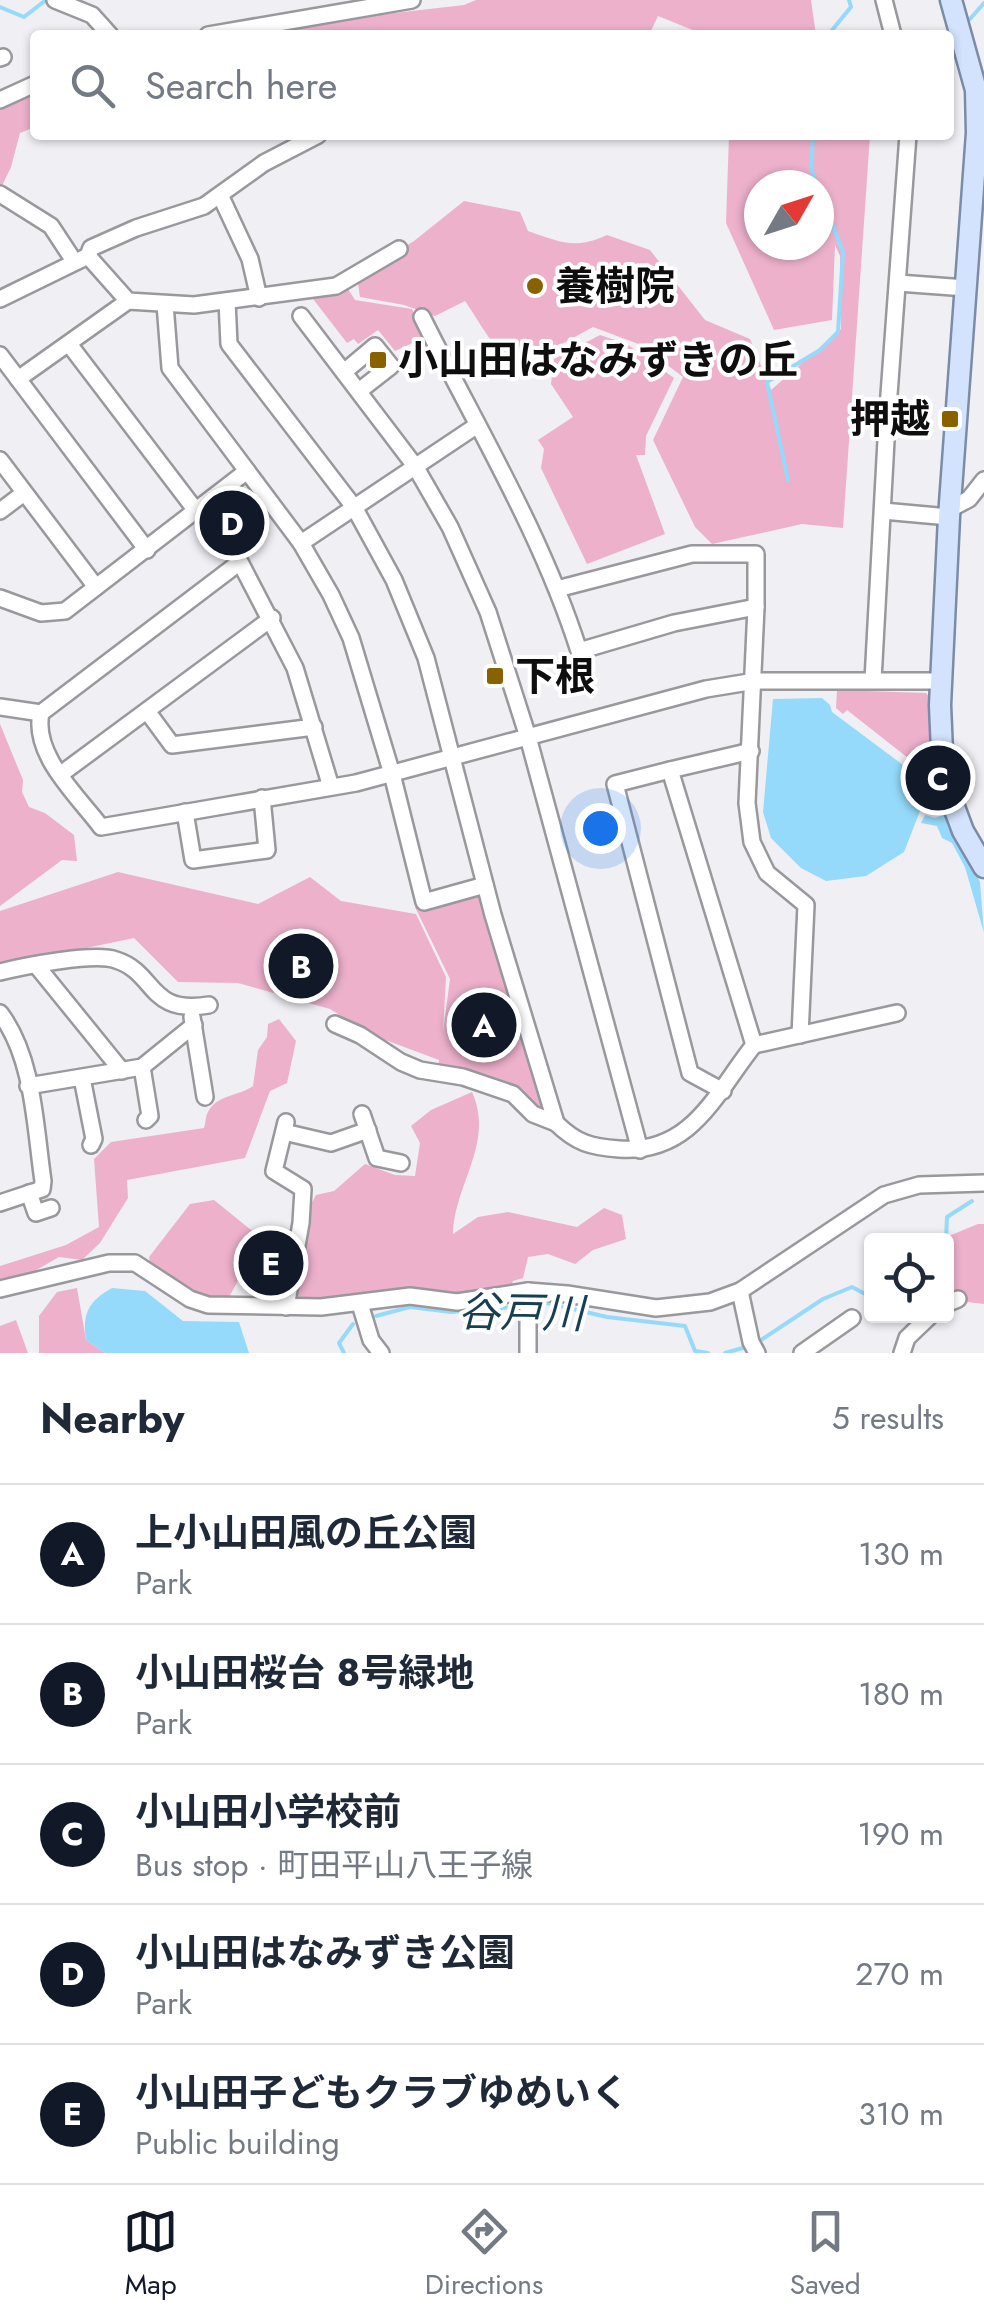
<!DOCTYPE html>
<meta charset="utf-8">
<style>
:root{--surface:#fff;--page:#f2f2f3;--text:#1f2937;--muted:#747a83;--line:#e0e1e3;--accent:#111827}
body{margin:0;font-family:Jost,"Noto Sans JP",sans-serif;background:var(--page);color:var(--text)}
.controls{position:absolute;right:30px;bottom:30px;display:grid;overflow:hidden;border-radius:10px;box-shadow:0 2px 8px #0004}
.controls button{width:90px;height:90px;display:grid;place-items:center;padding:0;border:0;border-bottom:2px solid var(--line);background:var(--surface);color:var(--text);font:50px sans-serif}
.compass{position:absolute;left:744px;top:170px;width:90px;height:90px;border-radius:50%;background:var(--surface);box-shadow:0 2px 8px #0004;rotate:51deg}
.you{position:absolute;left:600px;top:828px;width:35px;height:35px;margin:-25px;border:8px solid #fff;border-radius:50%;background:#1a73e8;box-shadow:0 0 0 15px #1a73e833}
.badge{display:grid;place-items:center;width:65px;height:65px;border-radius:50%;background:var(--accent);color:#fff;font-size:32px;font-weight:700}
.pin{position:absolute;translate:-50% -50%;border:5px solid #fff;box-shadow:0 2px 10px #0006}
.list{margin:0;padding:0;list-style:none}
h2{display:flex;justify-content:space-between;align-items:center;height:130px;margin:0;padding:0 40px;font-size:42px}
h2 small{font-size:32px;font-weight:400;color:var(--muted)}
.list li{display:grid;grid-template-columns:65px 1fr auto;gap:30px;align-items:center;box-sizing:border-box;height:140px;padding:0 40px;border-top:2px solid var(--line)}
.list b{display:block;font-size:38px;white-space:nowrap}
.list p{margin:0;font-size:32px;white-space:nowrap;color:var(--muted)}
.list em{font-size:32px;font-style:normal;color:var(--muted)}
.icon{flex:none;width:55px;height:55px;fill:none;stroke:currentColor;stroke-width:2;stroke-linecap:round;stroke-linejoin:round}
.map{position:relative;flex:none;width:984px;height:1353px;overflow:hidden}
.search{position:absolute;background:var(--surface);box-shadow:0 2px 8px #0004;left:30px;right:30px;top:30px;height:110px;display:flex;align-items:center;gap:25px;box-sizing:border-box;padding:0 35px;border-radius:10px;color:var(--muted);font-size:38px}
.sheet{height:830px;background:var(--surface)}
nav{display:flex;justify-content:space-around;align-items:center;box-sizing:border-box;height:140px;border-top:2px solid var(--line);background:var(--surface);font-size:28px;color:var(--muted)}
nav a{display:grid;justify-items:center;gap:5px}
nav .on{color:var(--accent)}
.map>svg:first-child{display:block}
</style>
<div class="map">
<svg width="984" height="1353" viewBox="0 0 984 1353">
<rect width="100%" height="100%" fill="#f0eff4"/>
<g fill="#edb1cc" fill-rule="evenodd">
<polygon points="476,0 811,0 816,35 705,35 658,16 649,35 255,35 351,18 464,5"/>
<polygon points="35,92 35,127 20,133 11,167 0,190 0,108"/>
<path d="M729 135H870L843 528 802 524 712 544 695 527 653 440 683 377 641 345 593 327C573 337 525 370 503 354 491 344 475 315 465 301L435 316 404 305 360 297 357 277 414 241 464 201 520 212 528 231C560 242 575 250 607 235L650 250 705 320 750 339 771 390 841 329 840 256 835 245 832 320 774 330 726 223ZM759 185H819V245H759Z"/>
<polygon points="346,286 355,300 412,309 426,337 395,351 378,330 358,344 354,339 347,343 310,295 336,294"/>
<polygon points="600,335 627,344 674,378 646,436 645,455 636,455 665,534 587,564 541,468 544,449 538,440 573,417 551,384 554,359"/>
<polygon points="231,491 263,532 233,555 202,514"/>
<polygon points="837,690 926,693 931,699 931,743 944,813 934,815 922,769 847,710 843,714 836,708"/>
<polygon points="0,724 23,780 22,792 29,807 45,813 74,835 77,861 62,860 0,906"/>
<polygon points="118,872 258,904 310,877 341,901 416,914 446,977 443,1032 450,979 415,907 483,887 553,1121 517,1094 438,1071 439,1060 372,1035 330,1009 238,983 178,982 134,938 0,966 0,911"/>
<path d="M279 1019 296 1041 287 1083 270 1091 245 1158 127 1180 128 1198 100 1243 82 1260 59 1257 26 1276 0 1282V1266L66 1245 99 1227 94 1159 111 1142 204 1128C206 1123 205 1117 208 1112 216 1095 239 1096 253 1086L258 1050 267 1037 268 1024Z"/>
<path d="M472 1092C495 1143 454 1184 453 1234L478 1217 508 1212 577 1227 604 1208 622 1215 626 1239 593 1250 575 1264 548 1254 528 1257 523 1278 513 1281 507 1295 410 1296 286 1307 301 1223 316 1195 334 1191 365 1164 395 1175 415 1176 420 1143 411 1126 431 1110Z"/>
<polygon points="214,1200 261,1238 228,1299 193,1293 150,1262 149,1257 190,1204"/>
<polygon points="978,1224 984,1224 984,1304 968,1302 947,1310 946,1240 939,1240"/>
<polygon points="77,1288 86,1340 105,1353 39,1353 39,1316 57,1292"/>
<polygon points="16,1320 28,1353 0,1353 0,1326"/>
</g>
<g fill="#96dafb">
<polygon points="822,698 830,705 832,712 919,777 925,798 904,852 866,876 826,881 801,868 771,838 763,812 773,699"/>
<polygon points="946,814 948,826 955,832 980,882 984,933 965,867 952,843 942,838 937,826 921,823 925,815 935,818"/>
<path d="M112 1288 145 1291 183 1321 239 1322 249 1353H105L86 1340C82 1313 89 1301 112 1288Z"/>
</g>
<g fill="none" stroke-linecap="round" stroke-linejoin="round">
<g stroke="#96dafb" stroke-width="4">
<polyline points="0,7 24,17 46,0"/>
<polyline points="970,19 984,3"/>
<polyline points="828,35 851,7 849,0"/>
<polyline points="813,135 811,169 817,185"/>
<polyline points="788,480 767,382 820,350 838,332 843,252 819,189"/>
<polyline points="941,1240 946,1239 947,1217 972,1201"/>
<polyline points="534,1305 547,1303 607,1317 685,1326 695,1351 708,1353"/>
<polyline points="376,1316 410,1307 451,1312 525,1306"/>
<polyline points="758,1342 823,1299 852,1287 867,1295 872,1292"/>
<polyline points="344,1353 339,1343 353,1324"/>
<polyline points="725,1353 750,1346"/>
</g>
<defs>
<g id="minor">
<polyline points="55,0 92,15 110,35"/>
<polyline points="884,0 893,35"/>
<polyline points="208,35 412,0"/>
<polyline points="0,58 3,57"/>
<polyline points="0,100 35,84"/>
<polyline points="0,194 51,226 74,261"/>
<polyline points="221,197 250,259 259,298"/>
<polyline points="88,256 128,301 194,305 336,286 399,249"/>
<polyline points="898,283 966,288"/>
<polyline points="0,299 88,256 91,248 136,228 204,206 264,163 318,135"/>
<polyline points="227,301 229,344 354,507 394,580 426,658 493,915 556,1123 533,1114 513,1094 463,1077 420,1070 401,1062 360,1035 335,1024"/>
<polyline points="165,304 170,368 301,543 331,595 351,638 392,774 424,902 485,885"/>
<polyline points="301,316 415,466 450,527 488,612 528,737 640,1150"/>
<path d="M422 317C477 428 541 532 579 651L674 623 756 607 747 803 752 842 767 873 806 905 800 1035"/>
<polyline points="69,344 197,512"/>
<polyline points="0,355 147,550"/>
<polyline points="344,372 375,346 391,366 359,391"/>
<polyline points="18,379 128,301"/>
<polyline points="0,460 96,587"/>
<polyline points="950,509 969,499 984,480"/>
<polyline points="0,511 24,493"/>
<polyline points="883,511 949,517"/>
<polyline points="301,543 476,426"/>
<polyline points="557,589 692,554 756,554 756,607"/>
<polyline points="0,598 41,613 65,611 247,471"/>
<polyline points="873,680 887,422 908,135"/>
<polyline points="0,707 41,713"/>
<polyline points="147,711 172,745 314,727"/>
<polyline points="751,751 670,770 754,1045"/>
<polyline points="670,770 615,784 690,1073 723,1091"/>
<polyline points="61,774 272,618"/>
<path d="M331 787 295 668 240 562 41 713C32 755 78 796 101 827 186 812 271 798 356 783L706 689 755 681H940"/>
<polyline points="185,812 193,860 267,850 262,798"/>
<polyline points="36,965 122,1071"/>
<path d="M0 972C24 966 95 952 116 960 157 973 147 1015 209 1005"/>
<path d="M0 1013C34 1058 35 1127 43 1181L42 1189 0 1203"/>
<polyline points="192,1017 205,1097"/>
<polyline points="142,1067 150,1116 146,1120"/>
<polyline points="82,1078 94,1139 91,1145"/>
<polyline points="28,1086 142,1067 194,1025"/>
<polyline points="362,1114 377,1158 401,1163"/>
<polyline points="286,1122 274,1171 303,1189 301,1223 286,1307"/>
<path d="M556 1123C576 1143 591 1147 619 1149 692 1154 715 1094 754 1045L897 1013"/>
<polyline points="284,1132 331,1143 368,1130"/>
<polyline points="29,1193 36,1213 51,1208"/>
<polyline points="0,1289 109,1263 135,1263 190,1299 208,1305 321,1307 410,1296 457,1302 528,1291 567,1294 656,1308 710,1302 740,1291 884,1195 919,1185 984,1183"/>
<polyline points="740,1291 751,1342 757,1353"/>
<polyline points="360,1304 371,1340 381,1353"/>
<polyline points="946,1304 958,1299"/>
<polyline points="528,1353 528,1291"/>
<polyline points="802,1353 852,1318"/>
<polyline points="902,1353 907,1338 930,1316"/>
</g>
<polyline id="major" points="951,0 976,90 977,133 949,517 940,705 942,751 951,799 963,831 984,867"/>
</defs>
<use href="#minor" stroke="#99989d" stroke-width="20"/>
<use href="#major" stroke="#7b8ca8" stroke-width="25"/>
<use href="#minor" stroke="#fff" stroke-width="15"/>
<use href="#major" stroke="#d3e3fd" stroke-width="20"/>
</g>
<g fill="#896200" stroke="#fff" stroke-width="4">
<circle cx="535" cy="286" r="10"/>
<rect x="368" y="350" width="20" height="20" rx="5"/>
<rect x="940" y="409" width="20" height="20" rx="5"/>
<rect x="485" y="666" width="20" height="20" rx="5"/>
</g>
<g text-anchor="middle" stroke-width="8" stroke-linejoin="round" paint-order="stroke">
<g font-size="40" font-weight="bold" fill="#0e0e0f" stroke="#fff" text-anchor="start">
<text x="555" y="300">養樹院</text>
<text x="398" y="374">小山田はなみずきの丘</text>
<text x="930" y="433" text-anchor="end">押越</text>
<text x="515" y="690">下根</text>
</g>
<g font-size="42" font-style="italic" fill="#183f50" stroke="#fff">
<text transform="translate(521 1312) rotate(1)" y="15">谷戸川</text>
</g>
</g>
</svg>
<div class="controls">
<button><svg class="icon" aria-label="locate" viewBox="0 0 24 24"><circle cx="12" cy="12" r="6"/><path d="M12 2v4M12 18v4M2 12h4M18 12h4"/></svg></button>
</div>
<svg class="compass" viewBox="-18 -18 36 36"><path d="M0-13l5 13h-10z" fill="#e53935"/><path d="M0 13l5-13h-10z" fill="#747a83"/></svg>
<div class="you"></div>
<div class="pin badge" style="left:484px;top:1025px">A</div>
<div class="pin badge" style="left:301px;top:966px">B</div>
<div class="pin badge" style="left:938px;top:778px">C</div>
<div class="pin badge" style="left:232px;top:523px">D</div>
<div class="pin badge" style="left:271px;top:1263px">E</div>
<div class="search"><svg class="icon" aria-label="search" viewBox="0 0 24 24"><circle cx="10" cy="10" r="6"/><path d="M15 15l6 6"/></svg>Search here</div>
</div>
<section class="sheet">
<h2>Nearby<small>5 results</small></h2>
<ul class="list">
<li><span class="badge">A</span><div><b>上小山田風の丘公園</b><p>Park</p></div><em>130 m</em></li>
<li><span class="badge">B</span><div><b>小山田桜台 8号緑地</b><p>Park</p></div><em>180 m</em></li>
<li><span class="badge">C</span><div><b>小山田小学校前</b><p>Bus stop · 町田平山八王子線</p></div><em>190 m</em></li>
<li><span class="badge">D</span><div><b>小山田はなみずき公園</b><p>Park</p></div><em>270 m</em></li>
<li><span class="badge">E</span><div><b>小山田子どもクラブゆめいく</b><p>Public building</p></div><em>310 m</em></li>
</ul>
</section>
<nav>
<a class="on"><svg class="icon" aria-label="map" viewBox="0 0 24 24"><path d="M3 6l6-2 6 2 6-2v14l-6 2-6-2-6 2zM9 4v14M15 6v14"/></svg>Map</a>
<a><svg class="icon" aria-label="directions" viewBox="0 0 24 24"><path d="M12 3l9 9-9 9-9-9zM9 14v-3h6M13 9l2 2-2 2"/></svg>Directions</a>
<a><svg class="icon" aria-label="saved" viewBox="0 0 24 24"><path d="M7 4h10v16l-5-4-5 4z"/></svg>Saved</a>
</nav>
